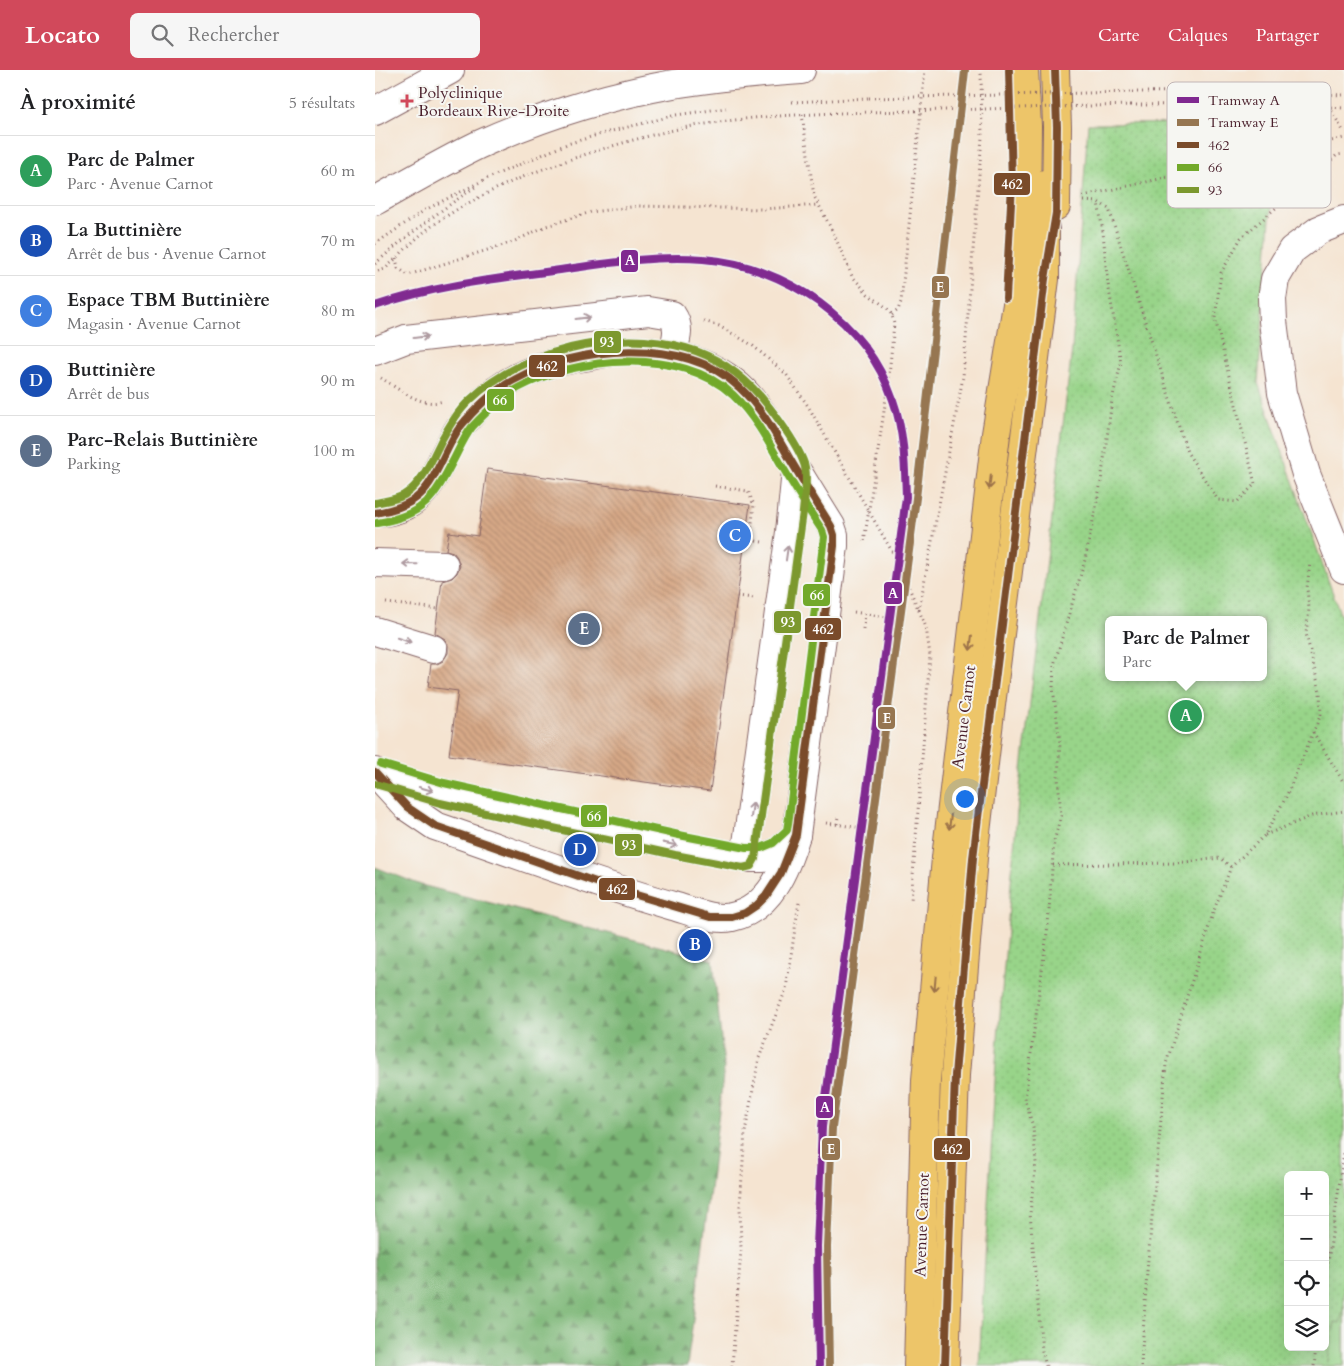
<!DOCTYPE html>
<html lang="fr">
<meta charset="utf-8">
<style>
:root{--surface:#fff;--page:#f6f6f6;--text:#202124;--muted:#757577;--line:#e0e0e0;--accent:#d1495b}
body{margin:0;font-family:Cardo,serif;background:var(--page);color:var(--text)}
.controls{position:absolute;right:15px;bottom:15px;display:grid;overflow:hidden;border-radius:8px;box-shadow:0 5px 20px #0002}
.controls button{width:45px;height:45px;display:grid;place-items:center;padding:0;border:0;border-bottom:1px solid var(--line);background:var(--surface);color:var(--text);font:25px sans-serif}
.you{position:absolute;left:589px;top:728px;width:18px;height:18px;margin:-12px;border:4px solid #fff;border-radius:50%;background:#1a73e8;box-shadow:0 0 0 8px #1a73e833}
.badge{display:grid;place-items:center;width:32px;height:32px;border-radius:50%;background:var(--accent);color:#fff;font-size:16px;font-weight:700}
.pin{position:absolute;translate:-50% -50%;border:2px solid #fff;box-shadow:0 1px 5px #0006}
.popup{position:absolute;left:730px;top:546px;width:162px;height:65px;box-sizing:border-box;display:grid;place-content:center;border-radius:8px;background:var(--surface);filter:drop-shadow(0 1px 4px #0005);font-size:16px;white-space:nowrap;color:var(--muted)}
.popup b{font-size:19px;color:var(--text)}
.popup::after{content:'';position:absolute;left:50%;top:100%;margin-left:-10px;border:10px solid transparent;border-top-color:var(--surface)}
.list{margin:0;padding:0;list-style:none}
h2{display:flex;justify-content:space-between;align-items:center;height:65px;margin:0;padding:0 20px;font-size:21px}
h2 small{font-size:16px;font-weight:400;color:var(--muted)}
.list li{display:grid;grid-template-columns:32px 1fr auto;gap:15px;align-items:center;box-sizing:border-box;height:70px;padding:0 20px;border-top:1px solid var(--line)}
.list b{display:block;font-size:19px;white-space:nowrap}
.list p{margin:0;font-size:16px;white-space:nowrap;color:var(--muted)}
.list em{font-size:16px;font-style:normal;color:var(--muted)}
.icon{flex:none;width:28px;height:28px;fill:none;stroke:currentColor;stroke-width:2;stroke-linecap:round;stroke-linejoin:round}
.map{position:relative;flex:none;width:969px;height:1296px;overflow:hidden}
header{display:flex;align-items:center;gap:30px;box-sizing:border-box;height:70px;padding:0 25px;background:var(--accent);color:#fff}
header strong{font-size:24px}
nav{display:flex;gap:28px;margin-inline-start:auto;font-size:18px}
.search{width:350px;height:45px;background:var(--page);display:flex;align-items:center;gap:12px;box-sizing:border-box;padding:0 18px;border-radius:8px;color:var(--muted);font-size:19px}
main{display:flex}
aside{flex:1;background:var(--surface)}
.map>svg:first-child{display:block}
</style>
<header>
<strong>Locato</strong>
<div class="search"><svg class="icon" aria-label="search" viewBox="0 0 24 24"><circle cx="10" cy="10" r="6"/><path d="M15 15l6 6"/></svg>Rechercher</div>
<nav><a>Carte</a><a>Calques</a><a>Partager</a></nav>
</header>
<main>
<aside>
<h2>À proximité<small>5 résultats</small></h2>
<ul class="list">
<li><span class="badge" style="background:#2e9e5b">A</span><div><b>Parc de Palmer</b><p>Parc · Avenue Carnot</p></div><em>60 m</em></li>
<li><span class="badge" style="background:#1a4fb4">B</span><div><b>La Buttinière</b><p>Arrêt de bus · Avenue Carnot</p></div><em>70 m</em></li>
<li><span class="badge" style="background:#3f7fe0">C</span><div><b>Espace TBM Buttinière</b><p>Magasin · Avenue Carnot</p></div><em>80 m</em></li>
<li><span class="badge" style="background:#1a4fb4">D</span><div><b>Buttinière</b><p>Arrêt de bus</p></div><em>90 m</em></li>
<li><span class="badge" style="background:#5c6f8a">E</span><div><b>Parc-Relais Buttinière</b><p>Parking</p></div><em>100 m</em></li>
</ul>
</aside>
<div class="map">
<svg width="969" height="1296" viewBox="0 0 969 1296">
<defs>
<pattern id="forest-firs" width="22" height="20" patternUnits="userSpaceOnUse" patternTransform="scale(1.25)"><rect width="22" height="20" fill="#7ab675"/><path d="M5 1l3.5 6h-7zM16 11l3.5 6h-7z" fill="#669360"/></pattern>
<pattern id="park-dots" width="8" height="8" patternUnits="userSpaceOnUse" patternTransform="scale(1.25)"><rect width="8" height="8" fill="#98d489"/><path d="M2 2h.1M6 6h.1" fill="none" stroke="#84b676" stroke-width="1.8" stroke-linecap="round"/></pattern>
<pattern id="building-back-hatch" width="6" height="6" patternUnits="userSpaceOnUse" patternTransform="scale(1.25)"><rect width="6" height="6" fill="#d7a987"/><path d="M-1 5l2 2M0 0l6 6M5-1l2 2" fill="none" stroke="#b0896f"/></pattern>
</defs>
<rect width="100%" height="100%" fill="#f6f6f2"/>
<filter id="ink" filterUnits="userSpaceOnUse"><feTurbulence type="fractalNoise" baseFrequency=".02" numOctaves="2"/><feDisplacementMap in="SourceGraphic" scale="10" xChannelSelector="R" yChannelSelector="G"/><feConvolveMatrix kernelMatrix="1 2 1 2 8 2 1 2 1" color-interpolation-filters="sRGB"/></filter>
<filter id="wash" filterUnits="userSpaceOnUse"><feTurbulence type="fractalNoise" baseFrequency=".0096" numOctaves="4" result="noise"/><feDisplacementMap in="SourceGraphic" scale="20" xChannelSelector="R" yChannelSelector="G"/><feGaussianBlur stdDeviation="1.12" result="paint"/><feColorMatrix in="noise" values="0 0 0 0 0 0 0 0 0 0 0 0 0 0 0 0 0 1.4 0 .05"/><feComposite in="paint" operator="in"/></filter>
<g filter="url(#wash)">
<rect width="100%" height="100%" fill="#f5e4d1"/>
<polygon fill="url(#forest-firs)" stroke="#626a50" points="0,797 46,815 338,890 349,997 335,1120 312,1296 0,1296"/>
<path fill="url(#park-dots)" stroke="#717a5a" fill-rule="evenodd" d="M902 53 883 313 967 549 969 550V1296H604L621 992 642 742 697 279 713 54ZM734 550H888V607H734ZM913 1105H950V1277H913Z"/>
<polygon fill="#98d489" stroke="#717a5a" points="969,1235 969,1296 952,1296 960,1252 965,1253"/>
<g id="blocks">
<polygon fill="url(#building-back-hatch)" points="112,399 375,435 335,721 74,685 83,621 53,617 56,594 62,594 68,591 73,583 73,575 70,569 60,563 67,511 77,508 82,503 85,496 82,487 78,482 71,480 74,462 103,466"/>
</g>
</g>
<g filter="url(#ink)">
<use href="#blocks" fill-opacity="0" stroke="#866465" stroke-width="1"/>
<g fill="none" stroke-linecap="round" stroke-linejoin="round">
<defs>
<g id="minor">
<polyline points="0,41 75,0"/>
<path d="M0 131C34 112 68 92 103 75 164 47 232 26 298 14 340 7 384 3 426 0"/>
<polyline points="969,150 944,160 917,180 900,209 897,229 898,251 907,323 931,404 969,499"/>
<path d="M0 281 31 269 273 241 297 245C306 258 301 270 297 285"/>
<path d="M0 443C58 440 59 396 85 357 89 351 95 346 100 340 128 308 172 291 214 286 226 284 239 281 251 281 295 279 346 293 375 328 394 350 407 376 422 401 433 419 444 437 456 456L459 465V476L421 765C411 798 395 839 357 847 338 851 316 841 298 836 217 813 139 783 60 756L32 737 0 702"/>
<polyline points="0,493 69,495"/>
<polyline points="0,561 58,579"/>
<polyline points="4,705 67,723 302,775 370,788 388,788 404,781 421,765"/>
<polyline points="370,788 415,462 421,400"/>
</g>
<g id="major">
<polyline points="680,0 682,57 681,136"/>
<polyline points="543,1296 551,1010 571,788 588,643 621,364 646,210 651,142 652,56 649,0"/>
<polyline points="570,1296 580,1005 598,788 614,651 670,209 670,114"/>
</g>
</defs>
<use href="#minor" stroke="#866465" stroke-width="30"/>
<use href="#major" stroke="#866465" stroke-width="30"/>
<g stroke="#866465" stroke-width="3" stroke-dasharray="1 4" stroke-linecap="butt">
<polyline points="757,22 890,21 969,25"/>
<polyline points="417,32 494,28"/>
<polyline points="756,35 894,34 969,38"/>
<polyline points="954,37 969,62"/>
<polyline points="427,44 439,126 458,162 477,206 493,224 512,238 517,245 519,254 513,315 489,472"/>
<polyline points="708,126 969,68"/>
<polyline points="709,131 723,132 734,139 812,382 843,430 862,432 880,414 840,248 846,203 866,168 962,85 969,84"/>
<polyline points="0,174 50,140 111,109 192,74 233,62 301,45 351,38"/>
<polyline points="21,188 23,198 33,205 138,172 171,156 216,142 264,136 389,139 444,135"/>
<path d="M0 194C32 165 65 141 100 117"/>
<path d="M3 201 10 199C25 185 40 168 57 156 94 129 140 109 182 94 222 80 262 68 303 59 366 46 431 44 495 42"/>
<polyline points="517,245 523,240 526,232 550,0"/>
<polyline points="329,251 344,256 377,275 411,304 433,336 522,490 551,557 555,585 536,831"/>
<path d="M6 308C24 319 46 338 68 331"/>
<polyline points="340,416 373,421 379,435 375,470 387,472"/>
<polyline points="362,526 379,528"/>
<polyline points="11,533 64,539"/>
<polyline points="544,540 588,307 607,67 606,0"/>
<polyline points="479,542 525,549"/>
<polyline points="488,559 490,544"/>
<polyline points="938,662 969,713"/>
<polyline points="451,753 496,759"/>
<polyline points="462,754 463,746"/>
<polyline points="890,765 937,746 969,741"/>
<polyline points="678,795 801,793 845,788 856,797"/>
<polyline points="950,1213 969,1082"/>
<polyline points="357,1296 366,1180 365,1136 370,1062 384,988 411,919 424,832"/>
<polyline points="671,1296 667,1281 655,1143 661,1093 658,1057 650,1029 673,855 679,771 686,746 683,707 685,673 678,617 679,595 710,490 726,412 737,330 746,293 732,207 728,162 723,132"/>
<polyline points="766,1296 772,1202 791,994 839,840 856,797 890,765 911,727 946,644 945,622 931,564 934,539 932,518 935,492"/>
<polyline points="939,1296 941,1277"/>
</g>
<use href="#minor" stroke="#fff" stroke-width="28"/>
<use href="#major" stroke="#edc569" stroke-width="28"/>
<g stroke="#866465" stroke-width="3" stroke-dasharray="1 4" stroke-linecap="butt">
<polyline points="494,28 757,22"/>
<polyline points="495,42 756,35"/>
</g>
<defs>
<g id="bus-1">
<polyline points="631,228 637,114 634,0"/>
<path d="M0 443C46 436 53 419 72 380 77 370 82 359 90 351 104 335 119 320 139 310 200 276 310 265 364 317 387 338 401 365 416 391 429 413 443 435 456 456L459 465V476L421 765 406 803 391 826 382 835 370 843 357 847H335L238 818 60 756 32 737 0 702"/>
<polyline points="570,1296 580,1005 598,788 670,209 681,143 682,57 680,0"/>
</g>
<path id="bus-2" d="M2 453C50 445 59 428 80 387 85 377 90 366 97 357 111 342 125 328 143 318 201 287 306 276 358 325 379 345 393 371 407 396 420 418 433 439 447 460L449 467 414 747 412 760 398 773 386 778H371L304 765 69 713 6 694"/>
<path id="bus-3" d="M0 433C10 431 20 430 29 425 48 413 57 389 67 369 75 355 83 341 95 330 148 280 241 258 311 278 340 286 366 304 386 327 398 341 426 379 430 397 433 411 429 428 428 442L380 789 376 796 368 798 300 785 65 733 0 714"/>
</defs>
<use href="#bus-1" stroke="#f6f6f2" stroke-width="11"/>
<use href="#bus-2" stroke="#f6f6f2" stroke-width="11"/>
<use href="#bus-3" stroke="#f6f6f2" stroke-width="11"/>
<use href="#bus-1" stroke="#7a4b2a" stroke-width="8"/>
<use href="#bus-2" stroke="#72a92a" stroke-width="8"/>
<use href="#bus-3" stroke="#7c982e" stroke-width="8"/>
<defs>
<path id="tram-1" d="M0 236C58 216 117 209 178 201 227 194 278 185 328 189 410 195 491 251 518 330 529 361 530 394 531 427L447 1057 442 1176 444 1296"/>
<polyline id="tram-2" points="454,1296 452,1177 457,1058 541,428 590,1"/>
</defs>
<use href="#tram-1" stroke="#f6f6f2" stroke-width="11"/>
<use href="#tram-2" stroke="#f6f6f2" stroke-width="11"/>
<use href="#tram-1" stroke="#802990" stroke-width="8"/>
<use href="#tram-2" stroke="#967651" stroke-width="8"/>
</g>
<defs><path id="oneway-shaft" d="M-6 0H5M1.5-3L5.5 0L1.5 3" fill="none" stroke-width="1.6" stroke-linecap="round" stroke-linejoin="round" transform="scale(1.25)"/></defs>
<g stroke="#ae9aa0">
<use href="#oneway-shaft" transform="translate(208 248) rotate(-7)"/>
<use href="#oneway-shaft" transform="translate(46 267) rotate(-7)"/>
<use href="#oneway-shaft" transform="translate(412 483) rotate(-82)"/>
<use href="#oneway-shaft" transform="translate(35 494) rotate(-179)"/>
<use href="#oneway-shaft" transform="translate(29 570) rotate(18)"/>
<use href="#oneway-shaft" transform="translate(51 719) rotate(16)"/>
<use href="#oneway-shaft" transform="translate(377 740) rotate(-82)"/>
<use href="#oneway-shaft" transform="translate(295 774) rotate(12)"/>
</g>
<g stroke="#9c724a">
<use href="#oneway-shaft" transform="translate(615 412) rotate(97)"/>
<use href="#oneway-shaft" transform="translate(596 573) rotate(97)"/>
<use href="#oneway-shaft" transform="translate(575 752) rotate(97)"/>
<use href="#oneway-shaft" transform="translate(560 914) rotate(95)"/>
</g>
</g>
<path fill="#d1495b" stroke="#f6f6f2" stroke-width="2" d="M29.5 23.5h5v5h5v5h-5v5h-5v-5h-5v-5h5z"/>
<g text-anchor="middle" stroke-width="4" stroke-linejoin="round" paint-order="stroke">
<g font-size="16" fill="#4a1f2b" stroke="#f6f6f2" text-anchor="start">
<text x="43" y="28">Polyclinique<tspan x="43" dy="18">Bordeaux Rive-Droite</tspan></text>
</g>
<g font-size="16" fill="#4a1f2b" stroke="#f6f6f2">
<text transform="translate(588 647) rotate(-83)" y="6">Avenue Carnot</text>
<text transform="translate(546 1155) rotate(-88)" y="6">Avenue Carnot</text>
</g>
</g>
<rect x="792" y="12" width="164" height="126" rx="8" fill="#f6f6f2" stroke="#c2b6b6" stroke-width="1"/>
<rect x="802" y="27" width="22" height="6" fill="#802990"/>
<rect x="802" y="49" width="22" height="7" fill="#967651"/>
<rect x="802" y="72" width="22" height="6" fill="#7a4b2a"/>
<rect x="802" y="94" width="22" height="7" fill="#72a92a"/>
<rect x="802" y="117" width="22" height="6" fill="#7c982e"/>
<g font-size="14" fill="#4a1f2b">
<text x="833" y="35">Tramway A</text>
<text x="833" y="57">Tramway E</text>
<text x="833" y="80">462</text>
<text x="833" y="102">66</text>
<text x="833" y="125">93</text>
</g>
<g stroke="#f6f6f2" stroke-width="2">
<rect x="618" y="102" width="38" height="24" rx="5" fill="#7a4b2a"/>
<rect x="245" y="179" width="19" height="24" rx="5" fill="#802990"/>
<rect x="556" y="205" width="19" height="24" rx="5" fill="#967651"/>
<rect x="218" y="260" width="29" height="24" rx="5" fill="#7c982e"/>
<rect x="153" y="284" width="38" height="24" rx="5" fill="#7a4b2a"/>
<rect x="111" y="318" width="29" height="24" rx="5" fill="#72a92a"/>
<rect x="508" y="511" width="20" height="24" rx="5" fill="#802990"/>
<rect x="427" y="513" width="29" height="24" rx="5" fill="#72a92a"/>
<rect x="398" y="540" width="29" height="24" rx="5" fill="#7c982e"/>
<rect x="429" y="547" width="38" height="24" rx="5" fill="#7a4b2a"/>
<rect x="502" y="636" width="19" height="24" rx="5" fill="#967651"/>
<rect x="205" y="734" width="28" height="24" rx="5" fill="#72a92a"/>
<rect x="239" y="763" width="29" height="24" rx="5" fill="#7c982e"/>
<rect x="223" y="807" width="38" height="24" rx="5" fill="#7a4b2a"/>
<rect x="440" y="1025" width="19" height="24" rx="5" fill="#802990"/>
<rect x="446" y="1067" width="20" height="24" rx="5" fill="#967651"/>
<rect x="558" y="1067" width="38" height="24" rx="5" fill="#7a4b2a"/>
</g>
<g font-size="14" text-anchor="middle" font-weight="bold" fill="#fff">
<text x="637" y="119">462</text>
<text x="255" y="195">A</text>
<text x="565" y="222">E</text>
<text x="232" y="277">93</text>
<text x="172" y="301">462</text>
<text x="125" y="335">66</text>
<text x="518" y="528">A</text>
<text x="442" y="530">66</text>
<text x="413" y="557">93</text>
<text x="448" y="564">462</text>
<text x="512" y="653">E</text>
<text x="219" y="751">66</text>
<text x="254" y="780">93</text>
<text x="242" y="824">462</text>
<text x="450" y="1042">A</text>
<text x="456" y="1084">E</text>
<text x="577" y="1084">462</text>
</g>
</svg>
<div class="controls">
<button>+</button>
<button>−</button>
<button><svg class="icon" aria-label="locate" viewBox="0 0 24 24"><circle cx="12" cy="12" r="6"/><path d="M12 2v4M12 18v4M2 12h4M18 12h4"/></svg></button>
<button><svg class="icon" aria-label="layers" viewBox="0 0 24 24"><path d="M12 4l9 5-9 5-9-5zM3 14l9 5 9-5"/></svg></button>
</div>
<div class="you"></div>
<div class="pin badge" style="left:811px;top:646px;background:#2e9e5b">A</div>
<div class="popup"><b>Parc de Palmer</b>Parc</div>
<div class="pin badge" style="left:320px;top:875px;background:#1a4fb4">B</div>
<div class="pin badge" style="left:360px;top:466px;background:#3f7fe0">C</div>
<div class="pin badge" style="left:205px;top:780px;background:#1a4fb4">D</div>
<div class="pin badge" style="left:209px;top:559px;background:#5c6f8a">E</div>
</div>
</main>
